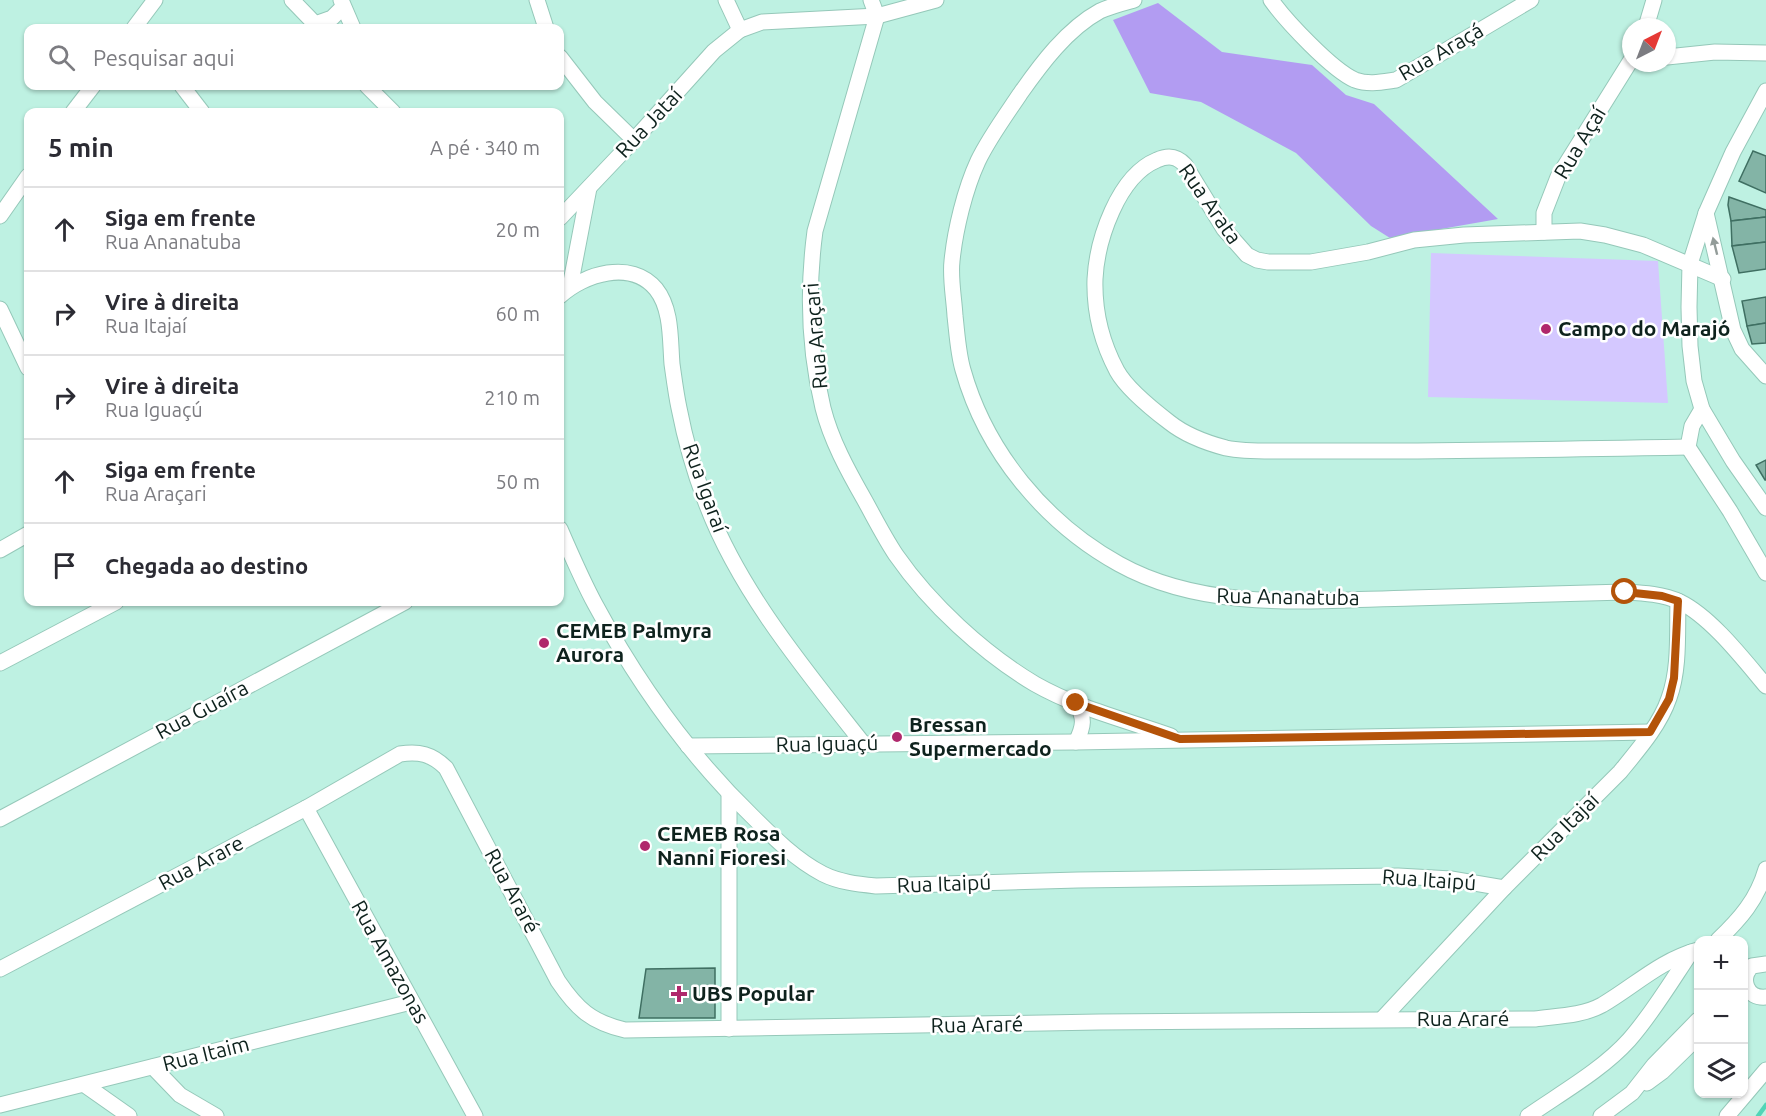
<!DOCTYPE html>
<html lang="pt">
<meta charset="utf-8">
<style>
:root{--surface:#fff;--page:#f2f2f3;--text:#2b2b33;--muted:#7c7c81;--line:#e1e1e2}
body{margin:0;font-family:Ubuntu,sans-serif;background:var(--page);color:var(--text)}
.controls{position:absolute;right:18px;bottom:18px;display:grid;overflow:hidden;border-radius:12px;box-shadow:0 2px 4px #0004}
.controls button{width:54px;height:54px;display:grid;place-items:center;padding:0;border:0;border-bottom:2px solid var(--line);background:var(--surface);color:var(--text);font:30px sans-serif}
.compass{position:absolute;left:1622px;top:18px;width:54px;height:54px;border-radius:50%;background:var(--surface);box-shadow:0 2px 4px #0004;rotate:42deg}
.stop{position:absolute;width:18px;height:18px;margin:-14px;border:4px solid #b45309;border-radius:50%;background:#fff}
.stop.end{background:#b45309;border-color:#fff;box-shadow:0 2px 6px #0008}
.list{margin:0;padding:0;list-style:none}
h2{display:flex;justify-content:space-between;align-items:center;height:78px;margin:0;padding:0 24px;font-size:26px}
h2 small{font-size:20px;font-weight:400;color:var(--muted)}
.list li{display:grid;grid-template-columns:39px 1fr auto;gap:18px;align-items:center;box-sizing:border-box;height:84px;padding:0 24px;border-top:2px solid var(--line)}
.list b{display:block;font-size:22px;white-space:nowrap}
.list p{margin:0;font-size:20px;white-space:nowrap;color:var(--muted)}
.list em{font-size:20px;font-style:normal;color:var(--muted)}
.icon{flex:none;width:33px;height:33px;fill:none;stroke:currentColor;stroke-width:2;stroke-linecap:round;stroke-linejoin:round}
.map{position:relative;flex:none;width:1766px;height:1116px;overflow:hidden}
.search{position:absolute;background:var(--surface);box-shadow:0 2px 4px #0004;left:24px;top:24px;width:540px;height:66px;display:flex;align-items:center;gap:15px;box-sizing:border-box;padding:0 21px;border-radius:12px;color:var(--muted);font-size:22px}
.panel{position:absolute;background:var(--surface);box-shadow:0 2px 4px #0004;left:24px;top:108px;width:540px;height:498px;border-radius:12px}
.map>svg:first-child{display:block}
</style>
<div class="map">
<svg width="1766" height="1116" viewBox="0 0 1766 1116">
<rect width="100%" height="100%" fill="#bef1e2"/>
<polygon fill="#d4c8ff" points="1431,253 1658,261 1668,403 1428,397"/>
<polygon fill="#b29cf2" points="1158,3 1222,52 1312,65 1346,95 1374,104 1498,219 1390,238 1371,226 1296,153 1201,102 1150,93 1113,20"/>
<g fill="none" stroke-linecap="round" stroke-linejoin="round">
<polyline stroke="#51d5b7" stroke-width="4.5" points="1758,1116 1766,1105"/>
</g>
<g fill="#83b4a6" stroke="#3f6f62" stroke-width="1.5">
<polygon points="1753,151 1766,156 1766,193 1739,181"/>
<polygon points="1729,197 1766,210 1766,217 1731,221 1728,205"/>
<polygon points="1766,217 1766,242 1732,246 1731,221"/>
<polygon points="1766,242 1766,269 1739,273 1732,246"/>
<polygon points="1766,297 1766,323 1747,326 1742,301"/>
<polygon points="1766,323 1766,343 1752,344 1747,326"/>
<polygon points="1766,460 1766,480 1765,480 1756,465"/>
<polygon points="715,968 715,1018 639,1018 646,969"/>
</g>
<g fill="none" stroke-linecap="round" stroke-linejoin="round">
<defs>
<g id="minor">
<polyline points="292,0 319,28"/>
<polyline points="341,0 353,28"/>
<polyline points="537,0 546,28"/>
<polyline points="726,0 740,30"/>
<polyline points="871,0 877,16"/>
<path d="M1134 0C1123 3 1111 6 1100 11 1067 29 1041 64 1020 94 1006 115 989 138 978 161 965 189 955 230 952 261 950 278 954 298 955 316 957 333 958 353 963 370 986 452 1045 523 1119 564 1207 613 1316 600 1412 598 1483 596 1554 594 1625 592 1643 593 1663 594 1680 602 1711 617 1744 660 1766 686"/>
<path d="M1271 0C1286 21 1332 70 1355 80 1369 85 1382 82 1396 80L1531 0"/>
<path d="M877 16 815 231C807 291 809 350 823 408 831 440 848 471 864 499 874 517 884 537 896 555 930 604 983 653 1035 684 1077 708 1126 720 1171 736"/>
<polyline points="315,24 332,18 343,7"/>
<polyline points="1646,27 1654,0"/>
<polyline points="134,28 155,0"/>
<polyline points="560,57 595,102 634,140"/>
<polyline points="1667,57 1715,52 1766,53"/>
<polyline points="182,86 202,112"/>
<polyline points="367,86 393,112"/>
<polyline points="1766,91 1733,152 1706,213 1690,264 1689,307 1690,346 1694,381 1702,409 1733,461 1766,508"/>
<polyline points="73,112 93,86"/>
<polyline points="1706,213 1733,330 1742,349 1766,376"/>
<polyline points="0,216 28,176"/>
<polyline points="560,218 634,140 714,51 740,30 762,22 877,16 936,0"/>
<polyline points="1544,232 1544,213 1558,177 1631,60"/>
<polyline points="570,287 589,188"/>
<path d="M560 296C584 274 631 259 656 289 672 309 670 340 672 364 674 378 676 394 679 408 685 439 694 471 705 500 737 588 805 670 862 742"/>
<polyline points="0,309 28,368"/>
<polyline points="1702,409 1692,426 1688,447 1730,511 1766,573"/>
<path d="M1688 447C1581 449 1474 451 1366 451 1341 451 1315 451 1289 451 1269 451 1246 452 1226 448 1207 443 1184 434 1169 422 1152 409 1127 389 1117 371 1102 343 1094 311 1095 279 1097 240 1118 176 1157 160 1168 155 1177 156 1185 165L1224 229 1247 255 1257 260 1268 262H1311L1368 252 1414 240 1464 235 1580 231 1605 235 1643 245 1723 279"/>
<path d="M560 529C571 554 582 580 595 604 637 682 688 754 752 816 773 837 796 860 823 874 839 882 857 884 876 886L1078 880 1398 876 1451 879 1504 888"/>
<polyline points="0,550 28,534"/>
<polyline points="0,663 116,602"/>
<path d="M1076 703C1085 718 1084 726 1076 742"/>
<polyline points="688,746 1076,742 1650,732"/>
<polyline points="306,808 475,1116"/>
<polyline points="0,819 405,602"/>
<path d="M1718 940C1740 919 1757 900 1766 869"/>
<path d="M1766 964 1752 966C1739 979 1747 999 1766 997"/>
<path d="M0 969 306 808 400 754C419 751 432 754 446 768L558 981C577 1009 591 1022 625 1030L1099 1022 1535 1019C1557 1016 1582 1016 1602 1005 1636 985 1659 961 1698 950"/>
<path d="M1382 1019 1504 888 1620 772C1638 750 1660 725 1669 698 1680 668 1677 632 1678 601"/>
<polyline points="729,1029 729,794"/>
<polyline points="153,1067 180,1095 216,1116"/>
<polyline points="1647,1083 1662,1072 1698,1037"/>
<polyline points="85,1085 129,1116"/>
<polyline points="0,1105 411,1002"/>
<path d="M1528 1116C1561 1093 1602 1070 1629 1040 1652 1014 1671 982 1691 952"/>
<polyline points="1601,1116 1632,1093 1654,1065 1698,1020"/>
<polyline points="1727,1116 1766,1070"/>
</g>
</defs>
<use href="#minor" stroke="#95c8b9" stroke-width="17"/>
<use href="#minor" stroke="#fff" stroke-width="15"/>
</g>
<defs><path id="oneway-solid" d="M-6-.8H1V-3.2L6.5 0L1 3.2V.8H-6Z" transform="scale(1.5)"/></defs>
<use fill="#939c99" href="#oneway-solid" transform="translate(1715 246) rotate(-104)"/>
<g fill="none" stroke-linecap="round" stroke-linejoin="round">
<polyline stroke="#b45309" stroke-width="8" points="1076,703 1180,739 1650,732 1669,699 1674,678 1678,601 1662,596 1625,592"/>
</g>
<g fill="#b0286c" stroke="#fff" stroke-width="2">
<circle cx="1546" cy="329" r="6"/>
<circle cx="544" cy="643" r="6"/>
<circle cx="897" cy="737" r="6"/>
<circle cx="645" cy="846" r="6"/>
<path d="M676 985h6v6h6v6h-6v6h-6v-6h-6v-6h6z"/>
</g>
<g text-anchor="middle" stroke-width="5" stroke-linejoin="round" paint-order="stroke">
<g font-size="21" fill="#0e221d" stroke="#fff">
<text transform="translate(1441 52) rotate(-30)" y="7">Rua Araçá</text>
<text transform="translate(649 123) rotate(-47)" y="7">Rua Jataí</text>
<text transform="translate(1580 143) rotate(-59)" y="7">Rua Açaí</text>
<text transform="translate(1210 204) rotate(55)" y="7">Rua Arata</text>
<text transform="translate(816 336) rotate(-95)" y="7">Rua Araçari</text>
<text transform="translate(705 488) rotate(70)" y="7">Rua Igaraí</text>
<text transform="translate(1288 597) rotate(1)" y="7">Rua Ananatuba</text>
<text transform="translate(202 710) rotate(-28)" y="7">Rua Guaíra</text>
<text transform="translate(827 744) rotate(-1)" y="7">Rua Iguaçú</text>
<text transform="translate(1565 827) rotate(-45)" y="7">Rua Itajaí</text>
<text transform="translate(201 863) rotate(-28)" y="7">Rua Arare</text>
<text transform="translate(1429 880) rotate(4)" y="7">Rua Itaipú</text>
<text transform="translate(944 884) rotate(-2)" y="7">Rua Itaipú</text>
<text transform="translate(512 891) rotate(62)" y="7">Rua Araré</text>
<text transform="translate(390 962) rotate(61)" y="7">Rua Amazonas</text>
<text x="1463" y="1026">Rua Araré</text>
<text transform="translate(977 1025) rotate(-1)" y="7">Rua Araré</text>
<text transform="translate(206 1054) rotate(-14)" y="7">Rua Itaim</text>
</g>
<g font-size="21" font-weight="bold" fill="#0e221d" stroke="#fff" text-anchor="start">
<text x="1558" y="336">Campo do Marajó</text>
<text x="556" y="638">CEMEB Palmyra<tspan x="556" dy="24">Aurora</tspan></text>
<text x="909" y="732">Bressan<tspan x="909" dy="24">Supermercado</tspan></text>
<text x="657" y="841">CEMEB Rosa<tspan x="657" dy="24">Nanni Fioresi</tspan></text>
<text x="692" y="1001">UBS Popular</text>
</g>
</g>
</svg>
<div class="controls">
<button>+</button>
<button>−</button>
<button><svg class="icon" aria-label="layers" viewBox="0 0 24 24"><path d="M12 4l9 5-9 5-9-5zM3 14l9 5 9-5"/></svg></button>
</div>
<svg class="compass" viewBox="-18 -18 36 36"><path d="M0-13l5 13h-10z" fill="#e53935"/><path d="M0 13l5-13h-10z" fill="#7c7c81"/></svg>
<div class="stop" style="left:1625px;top:592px"></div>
<div class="stop end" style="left:1076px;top:703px"></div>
<div class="search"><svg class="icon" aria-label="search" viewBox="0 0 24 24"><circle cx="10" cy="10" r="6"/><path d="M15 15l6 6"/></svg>Pesquisar aqui</div>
<section class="panel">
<h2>5 min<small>A pé · 340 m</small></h2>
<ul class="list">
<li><svg class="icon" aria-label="ahead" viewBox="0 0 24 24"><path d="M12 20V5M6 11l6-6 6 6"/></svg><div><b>Siga em frente</b><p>Rua Ananatuba</p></div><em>20 m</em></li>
<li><svg class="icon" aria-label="right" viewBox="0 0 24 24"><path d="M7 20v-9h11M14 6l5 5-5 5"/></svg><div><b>Vire à direita</b><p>Rua Itajaí</p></div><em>60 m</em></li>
<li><svg class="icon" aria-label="right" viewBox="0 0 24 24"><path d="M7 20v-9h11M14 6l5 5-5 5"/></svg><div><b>Vire à direita</b><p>Rua Iguaçú</p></div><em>210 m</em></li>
<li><svg class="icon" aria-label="ahead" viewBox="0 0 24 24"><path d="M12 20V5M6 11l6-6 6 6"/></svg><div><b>Siga em frente</b><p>Rua Araçari</p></div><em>50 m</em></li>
<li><svg class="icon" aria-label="arrive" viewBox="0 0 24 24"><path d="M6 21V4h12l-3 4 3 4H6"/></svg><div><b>Chegada ao destino</b></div></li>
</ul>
</section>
</div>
